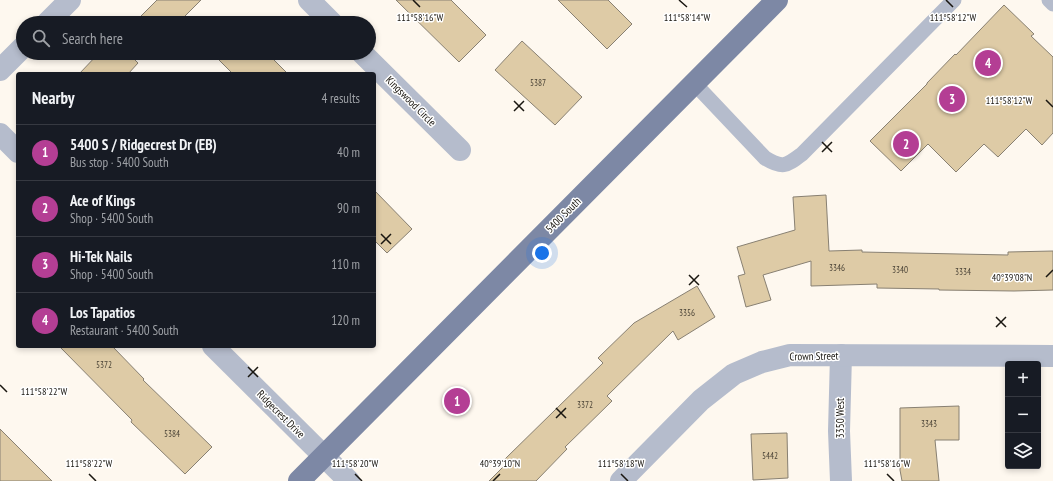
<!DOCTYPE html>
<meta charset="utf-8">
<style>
:root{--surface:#171b24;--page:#20242c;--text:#f1f3f6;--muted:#9ea1a6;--line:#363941;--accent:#b43e94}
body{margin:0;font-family:"PT Sans Narrow",sans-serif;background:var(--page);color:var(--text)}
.controls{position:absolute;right:12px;bottom:12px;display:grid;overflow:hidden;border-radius:4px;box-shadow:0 2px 6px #0003}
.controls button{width:36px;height:36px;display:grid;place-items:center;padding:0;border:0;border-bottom:1px solid var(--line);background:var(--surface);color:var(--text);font:20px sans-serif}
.you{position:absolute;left:542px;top:253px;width:14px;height:14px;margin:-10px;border:3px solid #fff;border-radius:50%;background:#1a73e8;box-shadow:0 0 0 6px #1a73e833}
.badge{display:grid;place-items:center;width:26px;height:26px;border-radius:50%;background:var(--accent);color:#fff;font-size:13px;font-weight:700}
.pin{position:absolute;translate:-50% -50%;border:2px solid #fff;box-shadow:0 1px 4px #0006}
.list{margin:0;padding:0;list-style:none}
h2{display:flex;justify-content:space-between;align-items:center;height:52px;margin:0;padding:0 16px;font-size:17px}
h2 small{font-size:13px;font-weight:400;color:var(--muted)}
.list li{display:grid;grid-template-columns:26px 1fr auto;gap:12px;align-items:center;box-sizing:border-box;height:56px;padding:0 16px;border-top:1px solid var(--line)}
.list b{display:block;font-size:15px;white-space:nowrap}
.list p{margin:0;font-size:13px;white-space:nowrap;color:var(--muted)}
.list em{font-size:13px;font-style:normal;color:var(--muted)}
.icon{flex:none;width:22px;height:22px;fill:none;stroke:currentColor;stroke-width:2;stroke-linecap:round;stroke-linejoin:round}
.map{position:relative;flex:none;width:1053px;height:481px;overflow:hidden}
.search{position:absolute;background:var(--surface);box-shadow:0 2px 6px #0003;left:16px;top:16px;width:360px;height:44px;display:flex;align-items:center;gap:10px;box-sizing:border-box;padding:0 14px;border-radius:22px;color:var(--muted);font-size:15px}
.panel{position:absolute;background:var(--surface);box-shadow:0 2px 6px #0003;left:16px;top:72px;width:360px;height:276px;border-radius:4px}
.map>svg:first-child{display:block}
</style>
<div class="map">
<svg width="1053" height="481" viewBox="0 0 1053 481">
<rect width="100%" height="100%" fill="#fef8ef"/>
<g fill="#decba6" stroke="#888072">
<polygon points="157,0 201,0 178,23 134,23"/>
<polygon points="396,0 451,0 486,35 459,62"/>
<polygon points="558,0 608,0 632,24 607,49"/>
<polygon points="1004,5 1034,34 1031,36 1053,57 1053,133 1042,145 1026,129 998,157 984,144 956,172 928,144 901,171 870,141 927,84 927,83 955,54 956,55"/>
<polygon points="522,41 582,97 555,125 495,70"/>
<polygon points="99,53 128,53 138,63 128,74 79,74"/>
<polygon points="212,53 267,53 288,74 233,74"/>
<polygon points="374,190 412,229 387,253 374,240"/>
<polygon points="826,195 829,251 862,250 862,252 1008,255 1008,252 1053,251 1053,290 1014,291 939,290 939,289 877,288 877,284 811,286 811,261 763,275 771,300 746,307 738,276 745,274 737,247 795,230 793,197"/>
<polygon points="697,286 715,317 678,340 673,331 607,396 612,401 565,447 567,449 536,481 489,481 508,462 505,459 603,363 598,358 634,323"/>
<polygon points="59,346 112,346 144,379 143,380 212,447 185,474 131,422 132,420"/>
<polygon points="959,406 959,440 935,440 939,481 902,481 900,470 900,408"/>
<polygon points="0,429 52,481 0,481"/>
<polygon points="787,433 788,478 753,480 751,434"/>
</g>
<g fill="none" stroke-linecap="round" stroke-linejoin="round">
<g stroke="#b5bccc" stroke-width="15">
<polyline points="1049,0 1053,4"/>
<path d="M694 83 765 158C783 169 786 166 802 154L954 0"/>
</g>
<g stroke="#b5bccc" stroke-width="22">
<polyline points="309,0 332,23"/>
<polyline points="47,23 70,0"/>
<polyline points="362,53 460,150"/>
<polyline points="0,70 23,47"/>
<polyline points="0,134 18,152"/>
<polyline points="213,346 349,481"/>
<polyline points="841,355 839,431 841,481"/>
<polyline points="621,481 701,400 734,374 762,362 790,355 1053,356"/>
</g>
<polyline stroke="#7d88a5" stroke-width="22" points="299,481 777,0"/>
</g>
<path fill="none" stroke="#191610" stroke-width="1.5" d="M413 0 420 7M679 0 687 7M946 0 953 7M1046 100 1053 107M514 101 524 111M514 111 524 101M822 142 832 152M822 152 832 142M381 234 391 244M381 244 391 234M689 275 699 285M1046 277 1053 270M689 285 699 275M996 317 1006 327M996 327 1006 317M248 367 258 377M248 377 258 367M0 385 7 392M556 408 566 418M556 418 566 408M89 474 96 481M355 474 362 481M621 474 628 481M887 474 894 481M493 481 500 474"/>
<g text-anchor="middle" stroke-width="3" stroke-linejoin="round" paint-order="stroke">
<g font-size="9" fill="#4a4336">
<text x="538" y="86">5387</text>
<text x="837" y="271">3346</text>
<text x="900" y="273">3340</text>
<text x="963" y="275">3334</text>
<text x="687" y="316">3356</text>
<text x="104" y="368">5372</text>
<text x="585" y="408">3372</text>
<text x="929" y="427">3343</text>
<text x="172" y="437">5384</text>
<text x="770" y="459">5442</text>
</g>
<g font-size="11" fill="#191610" stroke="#fff">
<text transform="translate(411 101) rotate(45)" y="4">Kingswood Circle</text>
<text transform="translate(563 215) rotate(-45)" y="4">5400 South</text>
<text transform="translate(814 356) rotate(-1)" y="4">Crown Street</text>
<text transform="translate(281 414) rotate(45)" y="4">Ridgecrest Drive</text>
<text transform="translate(840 418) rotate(-90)" y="4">3350 West</text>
</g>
</g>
<g font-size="10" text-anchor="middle" fill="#191610" stroke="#fff" stroke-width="3" stroke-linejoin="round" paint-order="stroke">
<text x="953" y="21">111°58'12"W</text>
<text x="420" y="21">111°58'16"W</text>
<text x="687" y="21">111°58'14"W</text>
<text x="1009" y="104">111°58'12"W</text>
<text x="1012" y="281">40°39'08"N</text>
<text x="44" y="395">111°58'22"W</text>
<text x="89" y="467">111°58'22"W</text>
<text x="355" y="467">111°58'20"W</text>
<text x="500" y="467">40°39'10"N</text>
<text x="621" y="467">111°58'18"W</text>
<text x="887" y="467">111°58'16"W</text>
</g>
</svg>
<div class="controls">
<button>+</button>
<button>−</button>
<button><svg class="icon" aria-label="layers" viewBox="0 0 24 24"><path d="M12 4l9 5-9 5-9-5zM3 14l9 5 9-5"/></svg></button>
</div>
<div class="you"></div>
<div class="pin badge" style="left:457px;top:401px">1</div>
<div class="pin badge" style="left:906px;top:144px">2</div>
<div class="pin badge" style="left:952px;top:99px">3</div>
<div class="pin badge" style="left:988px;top:63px">4</div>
<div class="search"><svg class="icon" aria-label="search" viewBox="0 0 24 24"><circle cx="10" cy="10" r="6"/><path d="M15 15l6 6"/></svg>Search here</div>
<section class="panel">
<h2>Nearby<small>4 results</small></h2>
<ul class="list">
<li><span class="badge">1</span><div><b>5400 S / Ridgecrest Dr (EB)</b><p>Bus stop · 5400 South</p></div><em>40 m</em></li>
<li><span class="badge">2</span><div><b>Ace of Kings</b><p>Shop · 5400 South</p></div><em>90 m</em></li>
<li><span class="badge">3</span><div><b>Hi-Tek Nails</b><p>Shop · 5400 South</p></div><em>110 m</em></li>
<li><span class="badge">4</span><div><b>Los Tapatios</b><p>Restaurant · 5400 South</p></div><em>120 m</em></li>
</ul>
</section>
</div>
